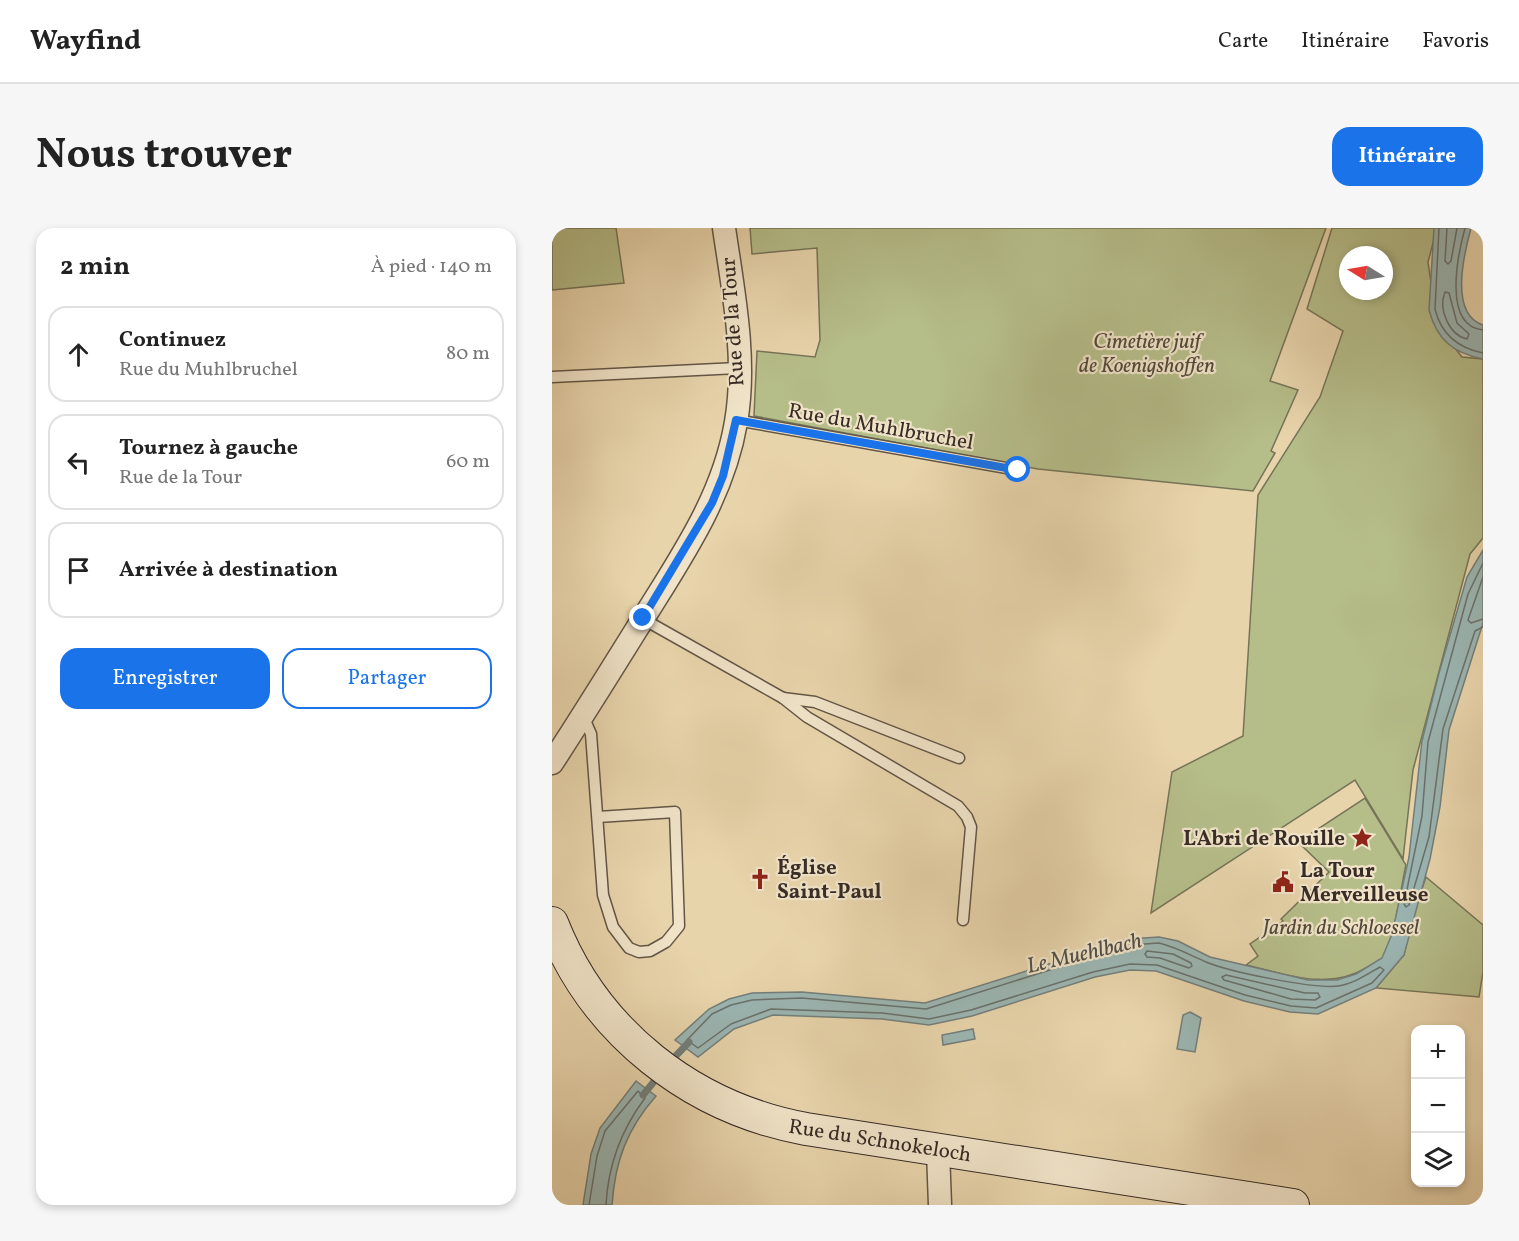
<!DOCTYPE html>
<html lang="fr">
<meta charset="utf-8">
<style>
:root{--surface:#fff;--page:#f6f6f6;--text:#222;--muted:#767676;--line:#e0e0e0;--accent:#1a73e8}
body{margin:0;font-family:Vollkorn,serif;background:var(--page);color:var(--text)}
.controls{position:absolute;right:18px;bottom:18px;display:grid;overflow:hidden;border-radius:12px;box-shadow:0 3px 9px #0003}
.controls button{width:54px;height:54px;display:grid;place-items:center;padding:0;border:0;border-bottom:2px solid var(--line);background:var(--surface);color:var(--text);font:30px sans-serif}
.compass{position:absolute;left:787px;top:18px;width:54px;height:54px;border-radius:50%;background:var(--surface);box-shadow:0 3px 9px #0003;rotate:281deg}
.stop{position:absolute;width:18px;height:18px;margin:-14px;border:4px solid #1a73e8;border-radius:50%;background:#fff}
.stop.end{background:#1a73e8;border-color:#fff;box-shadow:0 2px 6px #0008}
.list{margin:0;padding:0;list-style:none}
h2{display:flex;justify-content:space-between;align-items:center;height:78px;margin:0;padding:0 24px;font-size:26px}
h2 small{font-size:20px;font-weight:400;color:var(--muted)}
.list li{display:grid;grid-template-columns:39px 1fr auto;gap:18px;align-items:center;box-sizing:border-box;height:96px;margin:0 12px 12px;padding:0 12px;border:2px solid var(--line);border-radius:18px}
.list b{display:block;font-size:22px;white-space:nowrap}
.list p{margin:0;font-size:20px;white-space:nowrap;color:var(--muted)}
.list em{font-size:20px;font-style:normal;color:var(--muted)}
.actions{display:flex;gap:12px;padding:18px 24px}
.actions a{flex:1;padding:14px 0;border:2px solid var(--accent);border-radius:18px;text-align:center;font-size:21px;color:var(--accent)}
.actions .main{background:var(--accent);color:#fff}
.icon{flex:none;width:33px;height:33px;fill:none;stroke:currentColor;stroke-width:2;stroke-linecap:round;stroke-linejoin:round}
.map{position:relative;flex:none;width:931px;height:977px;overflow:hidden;border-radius:18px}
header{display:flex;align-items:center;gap:36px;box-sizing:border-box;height:84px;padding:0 30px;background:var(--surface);border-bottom:2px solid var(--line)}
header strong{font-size:28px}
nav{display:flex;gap:33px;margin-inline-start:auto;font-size:21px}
.intro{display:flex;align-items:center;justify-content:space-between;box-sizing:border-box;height:144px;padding:0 36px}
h1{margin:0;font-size:42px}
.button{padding:15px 27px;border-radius:18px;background:var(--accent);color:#fff;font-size:21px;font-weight:700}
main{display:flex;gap:36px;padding:0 36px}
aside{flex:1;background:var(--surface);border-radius:18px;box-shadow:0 3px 9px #0003}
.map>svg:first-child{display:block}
</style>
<header>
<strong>Wayfind</strong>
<nav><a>Carte</a><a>Itinéraire</a><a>Favoris</a></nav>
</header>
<div class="intro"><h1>Nous trouver</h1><a class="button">Itinéraire</a></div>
<main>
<aside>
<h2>2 min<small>À pied · 140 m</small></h2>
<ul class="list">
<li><svg class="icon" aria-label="ahead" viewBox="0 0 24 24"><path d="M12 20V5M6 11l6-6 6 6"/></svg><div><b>Continuez</b><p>Rue du Muhlbruchel</p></div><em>80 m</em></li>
<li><svg class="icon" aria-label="left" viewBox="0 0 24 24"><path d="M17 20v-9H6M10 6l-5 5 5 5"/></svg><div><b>Tournez à gauche</b><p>Rue de la Tour</p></div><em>60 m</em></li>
<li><svg class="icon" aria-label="arrive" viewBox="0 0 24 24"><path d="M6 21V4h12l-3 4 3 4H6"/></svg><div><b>Arrivée à destination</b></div></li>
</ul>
<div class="actions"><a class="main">Enregistrer</a><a>Partager</a></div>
</aside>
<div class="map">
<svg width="931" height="977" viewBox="0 0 931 977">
<rect width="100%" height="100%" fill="#e8d4ab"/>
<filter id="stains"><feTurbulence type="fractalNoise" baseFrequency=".00333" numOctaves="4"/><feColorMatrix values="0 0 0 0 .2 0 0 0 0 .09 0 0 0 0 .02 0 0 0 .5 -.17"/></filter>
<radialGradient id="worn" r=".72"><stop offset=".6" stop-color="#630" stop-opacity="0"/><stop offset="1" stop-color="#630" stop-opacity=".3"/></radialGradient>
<g fill="#b5bd89" stroke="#767458" stroke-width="1.5" fill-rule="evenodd">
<polygon points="0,0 64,0 72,55 0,62"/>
<polygon points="198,0 774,0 718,153 746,162 719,223 723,225 701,263 486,241 202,188 205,123 263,129 268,112 265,20 200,26"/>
<path d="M780 0H885L876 34 885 97 910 129 931 131V310L918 326 861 542 851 631 803 552 599 685 620 544 691 508 706 267 768 169 791 103 755 81ZM796 27H832V63H796Z"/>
<path d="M813 570 854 637C849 657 842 718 830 731 826 734 819 737 814 740 776 763 734 746 694 737L706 728 698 716 731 693 729 691 777 644 746 614Z"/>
<polygon points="874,649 931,697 931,744 927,769 824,760 852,727 861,687"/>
</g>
<g fill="#9bb6b3" stroke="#737f7b" stroke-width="1.5">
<path d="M882 0H919C912 26 897 86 931 97V131C901 125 885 112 877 82Z"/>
<polygon points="931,322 931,395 897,502 888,579 878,631 852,727 824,760 766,786 738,784 692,773 604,743 578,742 543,749 420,788 377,797 330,791 221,787 182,801 146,829 123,812 157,781 177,771 200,765 250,764 373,775 576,711 607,709 626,713 658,729 756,752 785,752 804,746 830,730 840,706 857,629 870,513 887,445 915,349"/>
<polygon points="638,784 649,790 643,824 625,821 631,787"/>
<polygon points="421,801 423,811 391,817 390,807"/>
<path d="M84 853 104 868C75 901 63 933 60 977H31L39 926 48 900Z"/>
</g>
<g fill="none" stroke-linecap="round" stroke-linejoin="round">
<g stroke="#69716c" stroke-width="1.5">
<path d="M887 0 883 81C889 106 906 120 931 125"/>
<polyline points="895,0 893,33 896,36 899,33 905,0"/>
<path d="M913 0C906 26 890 98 931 102"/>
<path d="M893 64 897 65 905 95 917 106 915 111C897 107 886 81 893 64Z"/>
<polyline points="931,335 916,366 876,514 870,588 852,676 854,679 857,677 877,609 891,501 923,403 931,399"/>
<polyline points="931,349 916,392 919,395 931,391"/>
<path d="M607 715C624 719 638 727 654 734 678 744 761 761 786 758 801 756 814 747 828 739L832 742 820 755 764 780 739 778 693 767 605 737 578 736 541 744 419 782 377 791 330 785 219 781 179 796 146 820 135 812 160 786 179 777 200 772 250 770 374 781 577 717Z"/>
<polygon points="595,723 621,726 639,735 640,738 637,740 608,730 595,729 593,726"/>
<polygon points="674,747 753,765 766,765 768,769 763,772 739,771 672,752 670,749"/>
<path d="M37 977 45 928 53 903 86 863 93 870C69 902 56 937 54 977"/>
</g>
<g stroke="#737f7b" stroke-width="7">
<polyline points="118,834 137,814"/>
<polyline points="91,867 109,845"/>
</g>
<defs>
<g id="lane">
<polyline points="0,149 186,140"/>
<polyline points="184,192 466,242"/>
<polyline points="91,391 231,470 255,489 406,578 415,589 419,599 411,692"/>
<polyline points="231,470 263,474 407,530"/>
<polyline points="31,488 39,506 51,667 61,699 77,720 87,724 98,723 114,714 127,698 123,584 46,589"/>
</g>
<g id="street">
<path d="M0 535C32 486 63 436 94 386 132 325 172 266 184 194 195 131 181 62 172 0"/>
<polyline points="386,923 388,977"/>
</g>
<path id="secondary" d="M0 695C43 805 140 880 254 901L741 977"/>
</defs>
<use href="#lane" stroke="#635647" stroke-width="13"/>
<use href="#street" stroke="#635647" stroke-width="25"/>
<use href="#secondary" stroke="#372c26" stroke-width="34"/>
<use href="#lane" stroke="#f0e3c8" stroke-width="10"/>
<use href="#street" stroke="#f0e3c8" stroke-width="22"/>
<use href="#secondary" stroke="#f0e3c8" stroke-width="32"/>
</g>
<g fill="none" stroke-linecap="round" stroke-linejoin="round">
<polyline stroke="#1a73e8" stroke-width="8" points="91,390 160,275 171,248 184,192 466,242"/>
</g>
<defs>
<symbol id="sight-bare" viewBox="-9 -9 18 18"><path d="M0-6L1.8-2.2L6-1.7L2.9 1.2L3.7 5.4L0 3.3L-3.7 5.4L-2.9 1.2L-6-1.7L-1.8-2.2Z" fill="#8f2418" stroke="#f0e3c8" stroke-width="2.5" paint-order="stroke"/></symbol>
<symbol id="church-bare" viewBox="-9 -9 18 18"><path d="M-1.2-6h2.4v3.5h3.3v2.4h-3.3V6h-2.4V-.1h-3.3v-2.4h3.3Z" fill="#8f2418" stroke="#f0e3c8" stroke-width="2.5" paint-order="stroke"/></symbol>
<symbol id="civic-bare" viewBox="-9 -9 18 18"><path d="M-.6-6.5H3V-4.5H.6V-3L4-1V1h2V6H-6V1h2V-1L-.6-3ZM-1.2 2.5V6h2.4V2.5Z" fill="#8f2418" stroke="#f0e3c8" stroke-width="2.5" paint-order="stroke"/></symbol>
</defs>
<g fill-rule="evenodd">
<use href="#sight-bare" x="795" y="595" width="30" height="30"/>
<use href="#church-bare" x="193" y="636" width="30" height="30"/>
<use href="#civic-bare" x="716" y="639" width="30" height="30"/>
</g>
<g text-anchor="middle" stroke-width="4.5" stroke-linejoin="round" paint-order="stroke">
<g font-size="21" fill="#372c26" stroke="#f0e3c8">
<text transform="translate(180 94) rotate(-94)" y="7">Rue de la Tour</text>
<text transform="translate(329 198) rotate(10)" y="7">Rue du Muhlbruchel</text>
<text transform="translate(328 912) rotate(9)" y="7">Rue du Schnokeloch</text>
</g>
<g font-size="21" font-style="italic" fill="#50493a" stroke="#f0e3c8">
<text x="595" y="120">Cimetière juif<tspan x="595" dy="24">de Koenigshoffen</tspan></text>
<text x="789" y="706">Jardin du Schloessel</text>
</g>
<g font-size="21" font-weight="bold" fill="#372c26" stroke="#f0e3c8" text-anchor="start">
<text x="793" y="617" text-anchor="end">L'Abri de Rouille</text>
<text x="225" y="646">Église<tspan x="225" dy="24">Saint-Paul</tspan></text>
<text x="748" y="649">La Tour<tspan x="748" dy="24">Merveilleuse</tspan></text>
</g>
<g font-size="22" font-style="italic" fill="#504e49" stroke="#f0e3c8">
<text transform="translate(532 724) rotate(-13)" y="8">Le Muehlbach</text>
</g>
</g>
<rect width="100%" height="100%" filter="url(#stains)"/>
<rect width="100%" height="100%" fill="url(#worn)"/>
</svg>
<div class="controls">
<button>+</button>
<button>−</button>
<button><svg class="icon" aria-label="layers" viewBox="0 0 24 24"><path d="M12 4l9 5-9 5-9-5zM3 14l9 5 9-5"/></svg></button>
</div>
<svg class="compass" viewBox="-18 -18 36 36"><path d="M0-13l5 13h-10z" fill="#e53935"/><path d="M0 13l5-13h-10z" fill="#767676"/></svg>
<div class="stop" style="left:466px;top:242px"></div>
<div class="stop end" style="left:91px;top:390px"></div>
</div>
</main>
